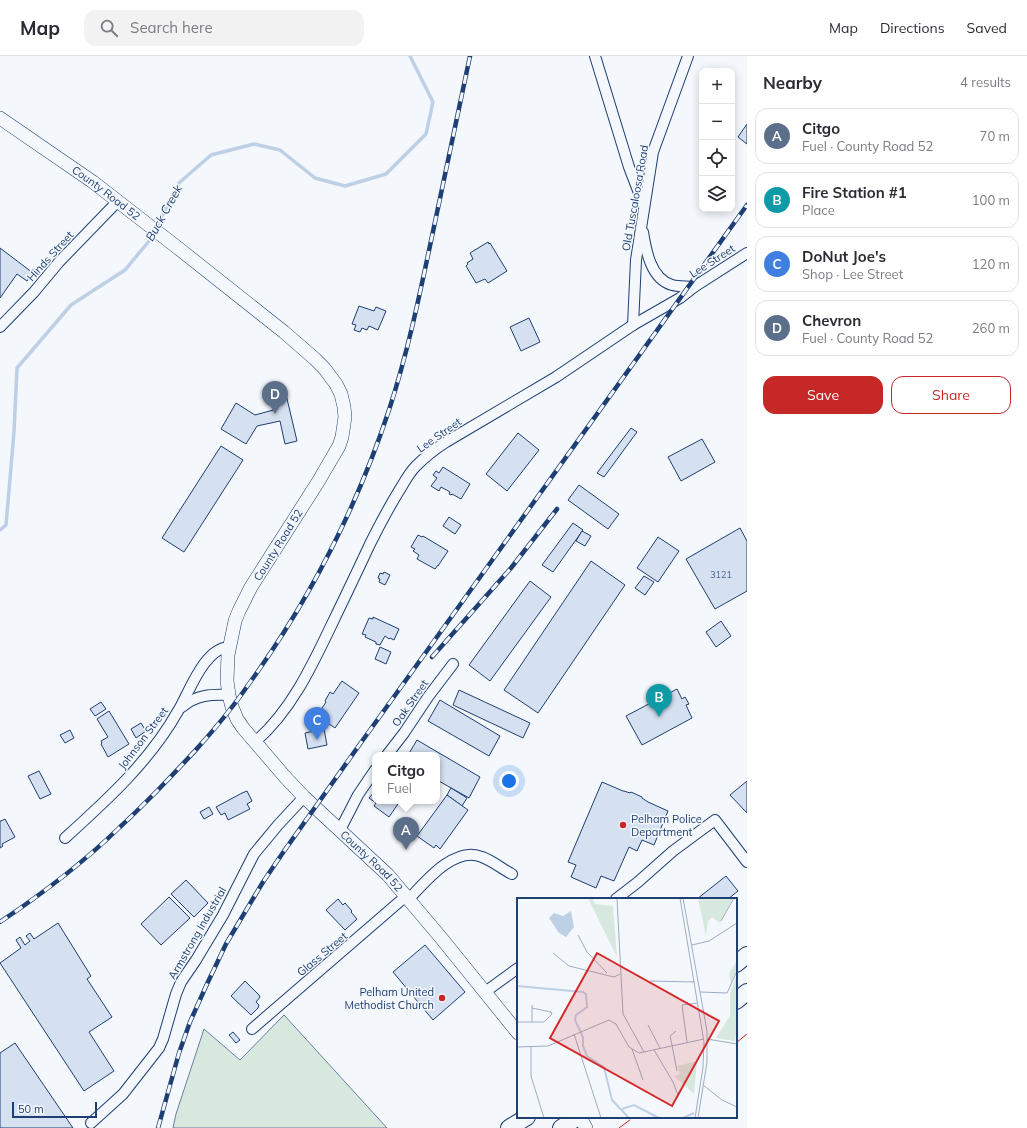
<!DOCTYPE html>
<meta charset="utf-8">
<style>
:root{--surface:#fff;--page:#f2f2f3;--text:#2b2b33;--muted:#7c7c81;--line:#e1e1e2;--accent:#c62828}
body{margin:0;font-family:Mulish,sans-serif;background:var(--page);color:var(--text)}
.controls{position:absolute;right:12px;top:12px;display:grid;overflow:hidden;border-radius:8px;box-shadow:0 2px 10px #0003}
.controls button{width:36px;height:36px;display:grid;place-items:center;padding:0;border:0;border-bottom:1px solid var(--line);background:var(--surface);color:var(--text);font:20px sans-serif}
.scale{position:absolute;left:12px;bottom:10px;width:85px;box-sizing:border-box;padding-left:4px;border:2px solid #1d3f73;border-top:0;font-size:11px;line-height:14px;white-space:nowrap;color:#1d3f73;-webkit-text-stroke:3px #f4f7fb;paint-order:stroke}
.you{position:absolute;left:509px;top:725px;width:14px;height:14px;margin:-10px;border:3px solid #fff;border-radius:50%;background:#1a73e8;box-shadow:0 0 0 6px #1a73e833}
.badge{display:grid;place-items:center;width:26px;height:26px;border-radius:50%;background:var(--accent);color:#fff;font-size:13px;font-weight:700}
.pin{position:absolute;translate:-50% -33px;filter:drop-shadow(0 1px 2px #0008)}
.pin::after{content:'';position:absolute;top:21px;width:14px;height:12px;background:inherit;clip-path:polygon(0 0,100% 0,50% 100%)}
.popup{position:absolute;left:372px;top:696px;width:68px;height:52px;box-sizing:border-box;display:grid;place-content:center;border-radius:8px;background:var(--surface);filter:drop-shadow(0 1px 3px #0005);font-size:13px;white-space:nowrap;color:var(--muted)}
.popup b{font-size:15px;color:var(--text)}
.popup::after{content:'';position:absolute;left:50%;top:100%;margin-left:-8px;border:8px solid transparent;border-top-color:var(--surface)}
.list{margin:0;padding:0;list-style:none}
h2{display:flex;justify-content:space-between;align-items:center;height:52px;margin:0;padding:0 16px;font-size:17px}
h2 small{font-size:13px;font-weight:400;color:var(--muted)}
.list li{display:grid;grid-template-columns:26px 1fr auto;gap:12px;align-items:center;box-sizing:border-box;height:56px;margin:0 8px 8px;padding:0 8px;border:1px solid var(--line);border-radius:12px}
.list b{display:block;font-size:15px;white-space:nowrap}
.list p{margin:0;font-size:13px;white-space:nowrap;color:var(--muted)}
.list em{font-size:13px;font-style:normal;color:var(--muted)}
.actions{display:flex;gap:8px;padding:12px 16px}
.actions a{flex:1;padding:9px 0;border:1px solid var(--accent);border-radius:12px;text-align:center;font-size:14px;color:var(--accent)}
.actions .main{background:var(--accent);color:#fff}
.icon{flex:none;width:22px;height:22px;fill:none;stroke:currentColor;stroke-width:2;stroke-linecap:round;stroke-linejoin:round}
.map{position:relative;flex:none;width:747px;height:1072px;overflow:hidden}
header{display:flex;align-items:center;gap:24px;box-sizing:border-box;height:56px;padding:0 20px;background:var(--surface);border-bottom:1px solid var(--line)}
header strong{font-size:19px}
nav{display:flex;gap:22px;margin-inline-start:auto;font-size:14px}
.search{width:280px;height:36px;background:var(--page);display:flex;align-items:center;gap:10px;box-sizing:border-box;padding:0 14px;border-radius:12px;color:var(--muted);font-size:15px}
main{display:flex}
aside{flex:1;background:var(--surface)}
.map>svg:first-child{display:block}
</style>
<header>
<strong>Map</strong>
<div class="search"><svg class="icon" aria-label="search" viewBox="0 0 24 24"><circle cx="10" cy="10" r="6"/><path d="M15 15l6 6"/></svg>Search here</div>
<nav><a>Map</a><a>Directions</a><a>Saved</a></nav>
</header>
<main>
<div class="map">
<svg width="747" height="1072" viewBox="0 0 747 1072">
<rect width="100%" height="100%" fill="#f4f7fb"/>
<polygon fill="#d7e8df" stroke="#687fa3" points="284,959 387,1072 173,1072 176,1058 204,973 240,1004"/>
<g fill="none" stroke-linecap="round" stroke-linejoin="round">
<g stroke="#bed0e5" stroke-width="3.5">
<polyline points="156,172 179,127 211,99 254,88 280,94 315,122 345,130 386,118 426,78 433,46 410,0"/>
<polyline points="0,474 6,469 14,376 17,312 71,249 125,214 149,185 153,177"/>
</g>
</g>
<g fill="#d5e0f0" stroke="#1d3f73">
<polygon points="747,68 747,88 738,81"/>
<polygon points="488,186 489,188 490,187 507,215 488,227 485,223 476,227 466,210 468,208 467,207 473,203 470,197"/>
<polygon points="0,192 33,217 27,225 17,218 0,242"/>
<polygon points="359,250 374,255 376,251 386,255 378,274 369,270 367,274 362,272 360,276 354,274 356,269 352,268"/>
<polygon points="529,262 540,286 521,295 510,271"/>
<polygon points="284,330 297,385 285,388 280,365 257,370 246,388 221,373 236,347 255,359 277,353 272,333"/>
<polygon points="631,372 637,376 604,421 597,417"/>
<polygon points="518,377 539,394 507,435 486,418"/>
<polygon points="702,383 715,406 681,425 668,401"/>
<polygon points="221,390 243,404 184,496 162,482"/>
<polygon points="443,411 470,428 461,443 452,438 451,439 449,438 450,436 441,431 439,435 431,430 437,422 433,419 436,415 439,417"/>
<polygon points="579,429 619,458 608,473 568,444"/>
<polygon points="449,461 461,469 455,478 443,470"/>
<polygon points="573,467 583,474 553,516 542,509"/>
<polygon points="740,472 747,485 747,535 715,553 686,503"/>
<polygon points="582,475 591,480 585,490 576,485"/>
<polygon points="418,479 422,481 423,480 448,495 438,510 438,509 435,513 417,503 419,499 413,495 415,493 411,491"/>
<polygon points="658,481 679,495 658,526 637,512"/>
<polygon points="591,505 625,529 538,657 504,634"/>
<polygon points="384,516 390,519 385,529 379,526 380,523 378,522 380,517 383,518"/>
<polygon points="644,520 654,526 645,539 635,532"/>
<polygon points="530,525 551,541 490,625 469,609"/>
<polygon points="373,561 399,573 394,584 390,582 389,583 385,580 380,589 376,588 376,586 365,581 366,579 362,578 369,562 373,563"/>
<polygon points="721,565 731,580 716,591 706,576"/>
<polygon points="380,591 391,596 386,608 375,603"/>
<polygon points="342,625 359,637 335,672 317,660 326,646 325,645 330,636 333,638"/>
<polygon points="677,633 682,643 685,641 689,648 686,649 692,662 642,689 626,660"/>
<polygon points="459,634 530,667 523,682 453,649"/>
<polygon points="440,644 500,680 489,700 428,665"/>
<polygon points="101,646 106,653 95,660 90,653"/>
<polygon points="109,655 129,688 108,701 101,688 102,687 101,685 108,681 97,663"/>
<polygon points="141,667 146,675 136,682 131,673"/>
<polygon points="324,673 327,689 308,693 305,677"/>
<polygon points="70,674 74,682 65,687 60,679"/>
<polygon points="417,684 480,721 469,742 437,724 437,699 408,699"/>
<polygon points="39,715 51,738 40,743 28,720"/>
<polygon points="747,725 747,757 730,739"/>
<polygon points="602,726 623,735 624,735 630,737 631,736 642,741 642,742 648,746 668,755 654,789 642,784 637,795 629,791 614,825 601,820 596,832 571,821 576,809 568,806"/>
<polygon points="451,732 467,742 462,750 447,739"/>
<polygon points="247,735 252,745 247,748 250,753 228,764 225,757 221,759 216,751 242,737"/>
<polygon points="375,735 375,745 400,745 389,761 374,750 376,747 369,742"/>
<polygon points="447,739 468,754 440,793 436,789 434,792 417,780"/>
<polygon points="209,751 213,758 204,763 200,756"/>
<polygon points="5,763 15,781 2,788 3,790 0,792 0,765 1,765"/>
<polygon points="726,820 738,835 728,843 697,843"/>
<polygon points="186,824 208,847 194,861 171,838"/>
<polygon points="169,841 190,862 161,889 141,868"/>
<polygon points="338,843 343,849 345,847 352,855 351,856 357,863 345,874 326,854"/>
<polygon points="58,867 91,920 87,923 112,961 89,976 114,1015 84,1035 0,907 21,892 16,884 20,881 25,889 30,885 26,880 30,877 34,883"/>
<polygon points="425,889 465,936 433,964 393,916"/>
<polygon points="245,925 259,939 260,941 256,946 259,949 258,952 251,959 231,940"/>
<polygon points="233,976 240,984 236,987 229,979"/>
<polygon points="15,987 73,1072 0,1072 0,997"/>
</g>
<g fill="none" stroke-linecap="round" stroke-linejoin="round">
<defs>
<g id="minor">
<polyline points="595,0 629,111 644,150"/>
<path d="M643 176C646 195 651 223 672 229 679 231 687 230 694 231"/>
<polyline points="633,269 636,204 653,96 688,0"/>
<polyline points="0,271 34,236 59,206 118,145"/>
<path d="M182 651C196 639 211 638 229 639"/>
<path d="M255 686C290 656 311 612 331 570 344 543 357 516 370 488 380 468 390 449 402 430 406 423 410 416 416 410 425 401 435 393 446 386L556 321 633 269 680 242 694 231 747 197"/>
<polyline points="387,699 404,677 428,641 453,608"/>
<polyline points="340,774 358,739 375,714"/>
<path d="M65 782C107 744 150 705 178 655 189 637 204 592 229 591"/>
<path d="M409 843C425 826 455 789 482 801 493 805 502 813 512 818"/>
<polyline points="616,843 638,826 673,795 715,764 747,806"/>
<polyline points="485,936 518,912"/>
<polyline points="252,973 406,840"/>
<polyline points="91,1067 123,1038 159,992 163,983 176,938 181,926 196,904 223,859 254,798 278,769 304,741"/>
</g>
<g id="tertiary">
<path id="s1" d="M0 62 93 126 178 192 284 276 315 303 324 312 336 328 341 338 344 351 345 361 342 381 339 390 318 426 251 531 239 555 235 565 228 599 227 625 229 639 232 651 237 663 243 672 286 722 304 741 388 819 442 883 518 977"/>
<polyline points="580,1061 586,1072"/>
</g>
<g id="primary">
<polyline points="736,908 747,899"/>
<polyline points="736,945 747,936"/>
<polyline points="509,1072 527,1061"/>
<polyline points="561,1072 578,1061"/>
</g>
</defs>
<use href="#minor" stroke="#1d3f73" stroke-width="12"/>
<use href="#tertiary" stroke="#1d3f73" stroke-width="14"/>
<use href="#primary" stroke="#1d3f73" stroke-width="18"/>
<use href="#minor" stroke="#f4f7fb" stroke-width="10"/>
<use href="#tertiary" stroke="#f4f7fb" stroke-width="13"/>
<use href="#primary" stroke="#f4f7fb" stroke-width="16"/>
<defs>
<g id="rail">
<polyline points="432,601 511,512 557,453"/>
<path d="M0 866C42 838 84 806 120 771 133 759 145 747 157 735 183 708 209 681 232 651 240 641 248 629 256 618 313 537 358 448 389 354 407 299 419 242 431 185 444 124 457 62 470 0"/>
<polyline points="158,1072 179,997 190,966 207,928 226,888 263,826 282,798 360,688 493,503 747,149"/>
</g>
</defs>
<use href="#rail" stroke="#1d3f73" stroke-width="4.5"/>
<use href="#rail" stroke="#f4f7fb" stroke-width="3" stroke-dasharray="9" stroke-linecap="butt"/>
<g stroke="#c62828" stroke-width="1" stroke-dasharray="14 3 2 3" stroke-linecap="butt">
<polyline points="736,987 747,978"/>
<polyline points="619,1072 634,1061"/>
</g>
</g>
<g fill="#c62828" stroke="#f4f7fb" stroke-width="1.5">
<circle cx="623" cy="769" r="4"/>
<circle cx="442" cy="942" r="4"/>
</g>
<g text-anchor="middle" stroke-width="3" stroke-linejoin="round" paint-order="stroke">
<g font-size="9" fill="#4b6792">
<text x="721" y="522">3121</text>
</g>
<g font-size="11" fill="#1d3f73" stroke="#f4f7fb">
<text dy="4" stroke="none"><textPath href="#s1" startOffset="130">County Road 52</textPath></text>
<text transform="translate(635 142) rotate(-80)" y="4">Old Tuscaloosa Road</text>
<text transform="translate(50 200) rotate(-48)" y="4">Hinds Street</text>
<text transform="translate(712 205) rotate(-33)" y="4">Lee Street</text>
<text transform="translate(439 379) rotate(-35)" y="4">Lee Street</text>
<text transform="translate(278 489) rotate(-58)" y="4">County Road 52</text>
<text transform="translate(410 647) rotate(-55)" y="4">Oak Street</text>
<text transform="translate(143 682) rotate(-53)" y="4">Johnson Street</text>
<text dy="4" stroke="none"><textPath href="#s1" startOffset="994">County Road 52</textPath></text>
<text transform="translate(197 877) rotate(-60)" y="4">Armstrong Industrial</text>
<text transform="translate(322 898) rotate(-40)" y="4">Glass Street</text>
</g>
<g font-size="11" fill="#1d3f73" stroke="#f4f7fb" text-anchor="start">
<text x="631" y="767">Pelham Police<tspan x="631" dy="13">Department</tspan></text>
<text x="434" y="940" text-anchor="end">Pelham United<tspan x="434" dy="13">Methodist Church</tspan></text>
</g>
<g font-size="12" font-style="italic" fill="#1d3f73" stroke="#f4f7fb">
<text transform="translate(164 157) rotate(-61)" y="4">Buck Creek</text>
</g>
</g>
<g transform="translate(517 842)">
<rect width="220" height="220" fill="#f4f7fb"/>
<path d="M71 0H75L78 6 96 8 100 59ZM181 0H216L203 25 195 19 191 23 189 38ZM220 63V71L214 85 212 75ZM220 76V131L218 143 199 140 213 118V96ZM180 163 177 196 157 178 163 176 160 168Z" fill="#d7e8df"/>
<path d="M54 13 57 29 49 39 42 35 32 20 37 15 46 18Z" fill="#bed0e5"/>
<path fill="none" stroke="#bed0e5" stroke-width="2" d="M0 88 66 94 69 96 70 109 59 117 58 122 66 139V148L70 158 87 169 95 202 112 220M105 211 117 207 142 220M166 220 177 215"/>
<path fill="none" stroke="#9eadc5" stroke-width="1" d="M100 0 106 116 127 154M163 0 187 144 186 169 178 220M166 0 190 133V164L181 220M204 23 217 0M61 37 70 54 90 75M175 47 192 43 220 25M36 55 52 68 97 79 103 76M133 83 178 84M183 94 210 95 220 73M0 124H27L35 116 34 114 15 110M15 124V107M131 127 143 150M57 136 84 220M190 141 220 146M170 144 165 107 181 105M155 147 160 173M155 147 153 138 159 133M0 149 31 148 92 122 99 126 112 149 122 155 187 141M14 149V178L27 220M115 151 126 182M137 152 156 184 161 197M186 187 205 202 220 209"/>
<path fill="#d62828" fill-opacity="0.15" stroke="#d62828" stroke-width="2" d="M80 55 202 123 155 208 33 140Z"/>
<rect width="220" height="220" fill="none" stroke="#1d3f73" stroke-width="2"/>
</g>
</svg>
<div class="controls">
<button>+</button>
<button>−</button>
<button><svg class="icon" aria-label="locate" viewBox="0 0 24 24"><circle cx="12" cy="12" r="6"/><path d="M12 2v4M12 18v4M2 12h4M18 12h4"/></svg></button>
<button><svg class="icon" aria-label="layers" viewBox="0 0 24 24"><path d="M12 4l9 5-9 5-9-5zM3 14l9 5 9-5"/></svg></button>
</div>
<div class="scale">50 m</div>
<div class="you"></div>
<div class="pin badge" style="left:406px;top:794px;background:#5c6f8a">A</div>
<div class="popup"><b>Citgo</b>Fuel</div>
<div class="pin badge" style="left:659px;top:661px;background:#0f9aa8">B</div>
<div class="pin badge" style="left:317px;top:684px;background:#3f7fe0">C</div>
<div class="pin badge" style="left:275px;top:358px;background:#5c6f8a">D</div>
</div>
<aside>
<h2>Nearby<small>4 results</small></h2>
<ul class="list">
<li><span class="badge" style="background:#5c6f8a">A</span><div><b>Citgo</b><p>Fuel · County Road 52</p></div><em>70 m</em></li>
<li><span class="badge" style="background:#0f9aa8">B</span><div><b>Fire Station #1</b><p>Place</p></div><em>100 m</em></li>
<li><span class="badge" style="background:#3f7fe0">C</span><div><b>DoNut Joe's</b><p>Shop · Lee Street</p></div><em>120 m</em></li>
<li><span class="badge" style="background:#5c6f8a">D</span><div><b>Chevron</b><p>Fuel · County Road 52</p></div><em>260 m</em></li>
</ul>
<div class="actions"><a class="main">Save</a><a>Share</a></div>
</aside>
</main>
